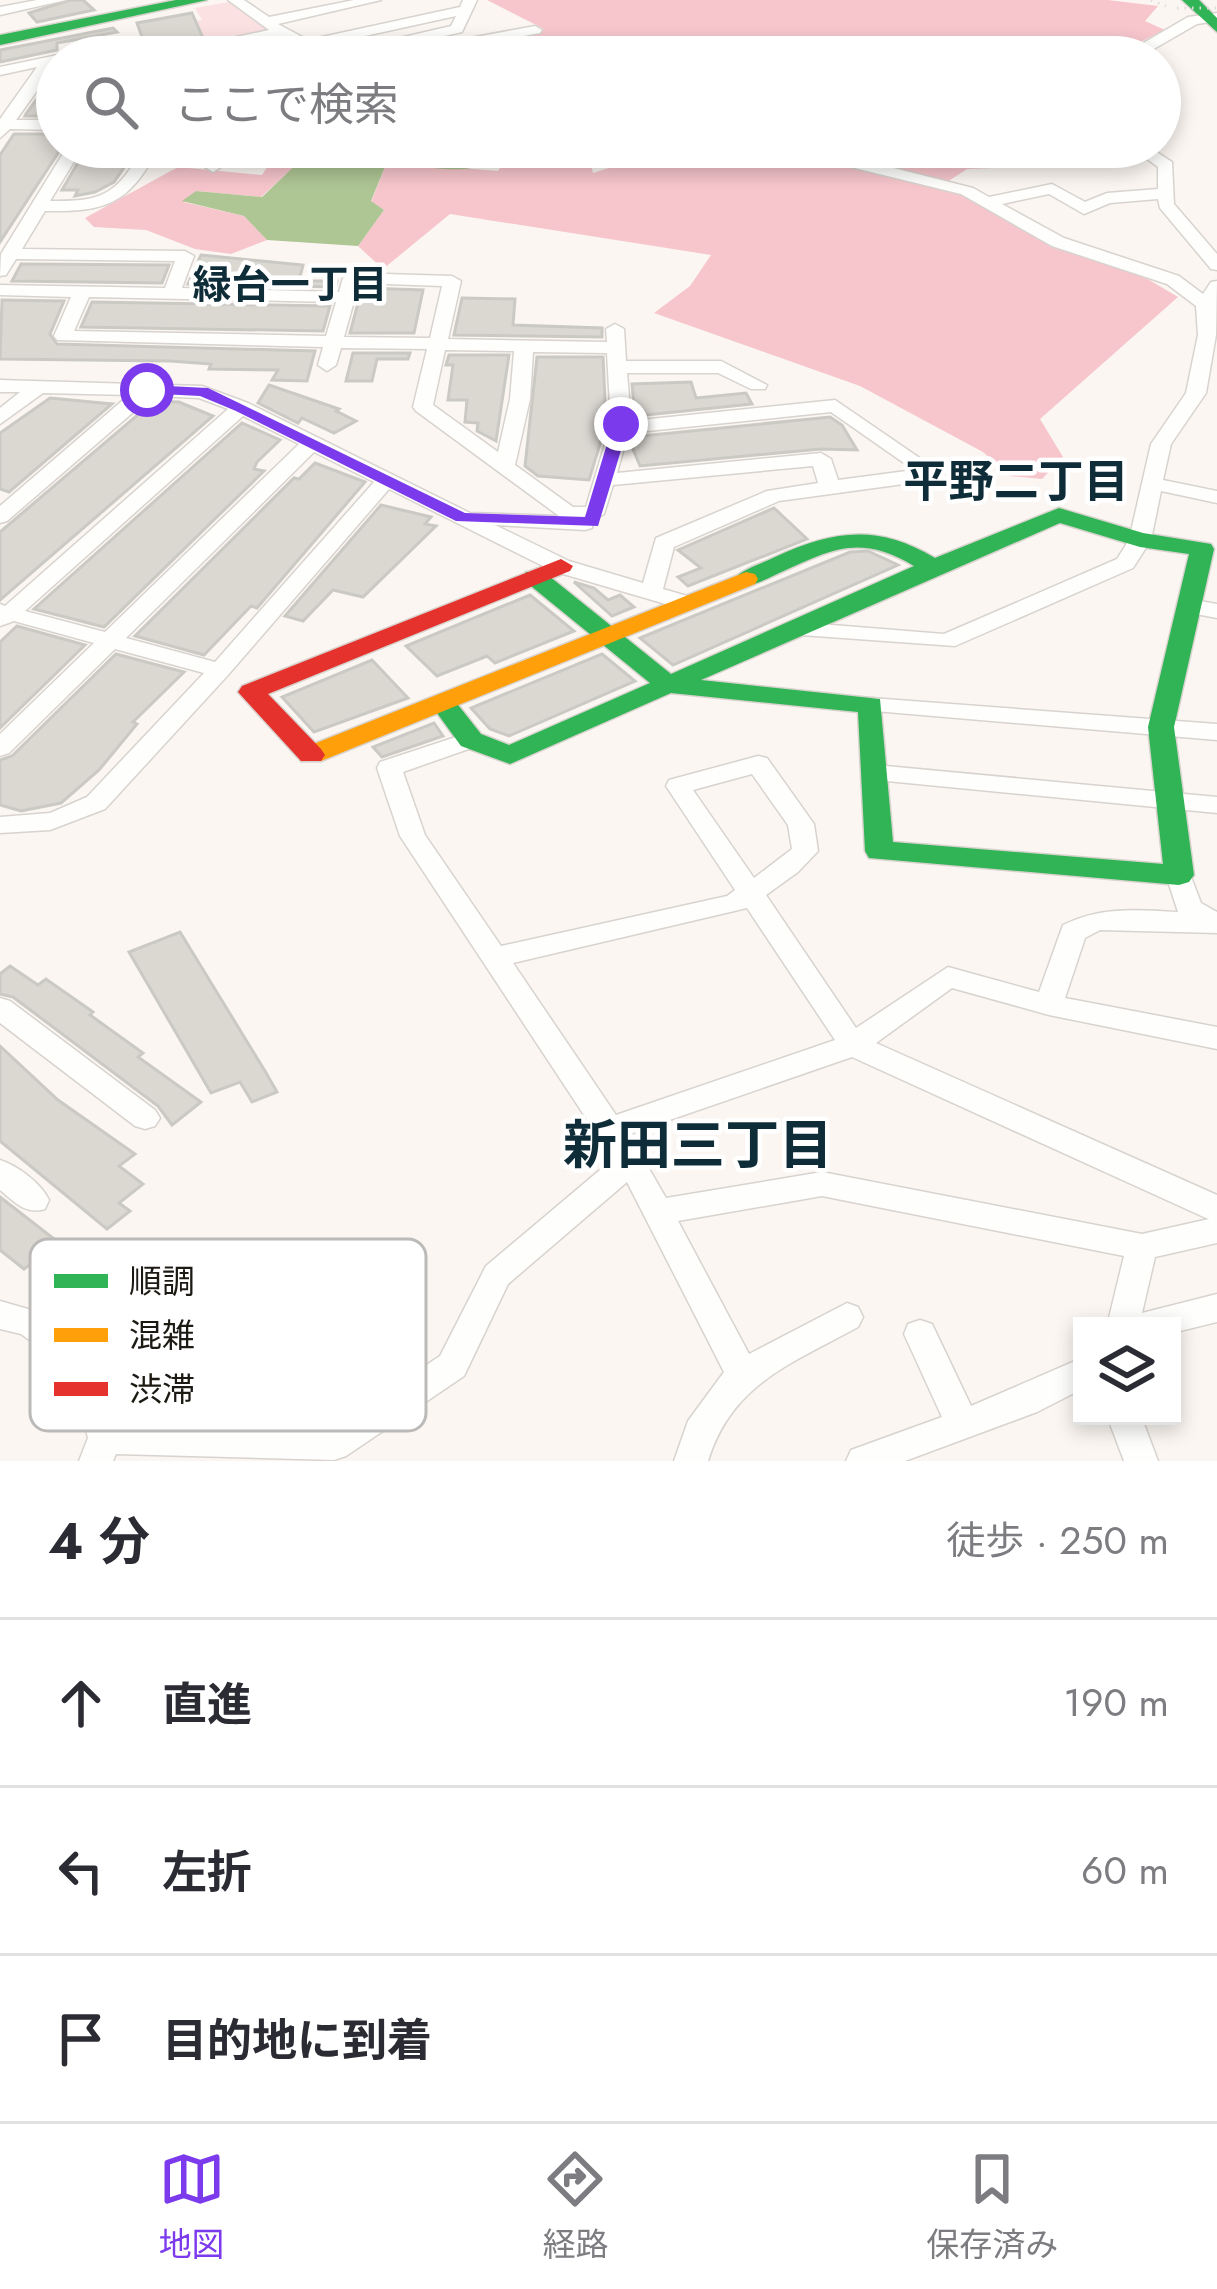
<!DOCTYPE html>
<html lang="ja">
<meta charset="utf-8">
<style>
:root{--surface:#fff;--page:#f2f2f3;--text:#2b2b33;--muted:#7c7c81;--line:#e1e1e2;--accent:#7c3aed}
body{margin:0;font-family:Jost,"Noto Sans JP",sans-serif;background:var(--page);color:var(--text)}
.controls{position:absolute;right:36px;bottom:36px;display:grid;overflow:hidden;border-radius:0px;box-shadow:0 6px 18px #0003}
.controls button{width:108px;height:108px;display:grid;place-items:center;padding:0;border:0;border-bottom:3px solid var(--line);background:var(--surface);color:var(--text);font:60px sans-serif}
.stop{position:absolute;width:36px;height:36px;margin:-27px;border:9px solid #7c3aed;border-radius:50%;background:#fff}
.stop.end{background:#7c3aed;border-color:#fff;box-shadow:0 3px 12px #0008}
.list{margin:0;padding:0;list-style:none}
h2{display:flex;justify-content:space-between;align-items:center;height:156px;margin:0;padding:0 48px;font-size:51px}
h2 small{font-size:39px;font-weight:400;color:var(--muted)}
.list li{display:grid;grid-template-columns:78px 1fr auto;gap:36px;align-items:center;box-sizing:border-box;height:168px;padding:0 48px;border-top:3px solid var(--line)}
.list b{display:block;font-size:45px;white-space:nowrap}
.list em{font-size:39px;font-style:normal;color:var(--muted)}
.icon{flex:none;width:66px;height:66px;fill:none;stroke:currentColor;stroke-width:2;stroke-linecap:round;stroke-linejoin:round}
.map{position:relative;flex:none;width:1217px;height:1461px;overflow:hidden}
.search{position:absolute;background:var(--surface);box-shadow:0 6px 18px #0003;left:36px;right:36px;top:36px;height:132px;display:flex;align-items:center;gap:30px;box-sizing:border-box;padding:0 42px;border-radius:66px;color:var(--muted);font-size:45px}
.sheet{height:660px;background:var(--surface)}
nav{display:flex;justify-content:space-around;align-items:center;box-sizing:border-box;height:168px;border-top:3px solid var(--line);background:var(--surface);font-size:33px;color:var(--muted)}
nav a{display:grid;justify-items:center;gap:6px}
nav .on{color:var(--accent)}
.map>svg:first-child{display:block}
</style>
<div class="map">
<svg width="1217" height="1461" viewBox="0 0 1217 1461">
<rect width="100%" height="100%" fill="#fbf6f1"/>
<polygon fill="#fbe1e2" points="229,2 268,31 177,43 170,25 202,20 195,8"/>
<g fill="#f6c6cc">
<polygon points="487,0 1108,0 1158,6 1145,21 1165,30 1128,48 1127,57 465,57 462,50 544,29"/>
<polygon points="291,147 305,157 261,197 196,191 184,202 244,216 267,240 231,254 195,249 146,230 94,227 85,218 178,167 262,175 273,158"/>
<polygon points="512,147 588,147 593,173 674,147 1089,147 1100,164 967,169 947,182 1042,241 1129,268 1178,297 1040,419 1063,457 1042,479 1010,476 983,452 860,386 654,313 690,286 711,255 450,214 383,269 358,246 384,210 371,202 387,162 498,171"/>
</g>
<path fill="#aec594" d="M296 147H490L489 153 503 156C469 179 425 166 387 162L371 201 384 210 358 246 267 240 244 216 182 201 196 191 262 197 304 157Z"/>
<g fill="#dbd8d2" stroke="#cbc9c3" stroke-width="3">
<polygon points="70,0 83,0 94,10 37,22 29,13"/>
<polygon points="192,13 206,45 147,51 137,23"/>
<polygon points="113,28 117,32 57,43 57,50 0,62 0,50"/>
<polygon points="57,71 57,116 25,116 26,114"/>
<polygon points="14,134 57,134 57,147 62,147 0,242 0,155"/>
<polygon points="87,147 138,147 114,182 95,192 75,196 78,190 62,190"/>
<polygon points="201,255 303,265 299,281 337,281 336,287 188,284"/>
<polygon points="21,264 169,265 162,283 12,281"/>
<polygon points="362,288 423,290 414,333 350,333"/>
<polygon points="462,298 515,299 513,325 602,328 602,337 454,335"/>
<polygon points="2,300 64,301 50,334 57,344 315,351 307,381 272,380 278,370 209,369 211,364 170,361 0,359"/>
<polygon points="92,302 330,306 323,331 81,327"/>
<polygon points="353,353 410,353 408,359 377,359 372,381 346,381"/>
<polygon points="449,355 509,355 496,441 477,431 478,423 465,422 467,400 448,400 453,365 446,365"/>
<polygon points="537,357 603,357 605,401 600,444 589,480 538,476 525,466"/>
<polygon points="691,382 696,398 746,393 752,404 635,416 632,384"/>
<polygon points="269,385 339,409 336,411 356,421 334,433 302,418 298,423 258,403"/>
<polygon points="50,398 112,404 9,492 0,489 0,433"/>
<polygon points="154,401 179,402 213,416 0,600 0,532"/>
<polygon points="830,417 842,425 857,450 821,449 640,466 630,442 632,437"/>
<polygon points="242,423 280,440 257,462 254,469 264,471 104,627 34,609"/>
<polygon points="315,463 365,482 257,608 251,606 204,655 135,636 294,478 299,479"/>
<polygon points="381,505 431,517 425,524 436,526 363,597 333,590 303,621 285,616"/>
<polygon points="774,508 807,539 688,586 678,577 701,568 678,550"/>
<polygon points="868,551 898,565 673,665 640,638 850,552"/>
<polygon points="574,582 594,588 608,600 620,595 634,607 612,616"/>
<polygon points="530,595 574,631 495,663 487,656 437,676 406,646"/>
<polygon points="17,626 85,645 0,728 0,642"/>
<polygon points="116,654 184,672 133,722 137,724 99,770 61,803 21,811 0,805 0,760 12,756"/>
<polygon points="602,654 635,681 509,736 490,729 471,708"/>
<polygon points="372,660 408,698 314,732 282,697"/>
<polygon points="434,723 443,736 382,757 373,747"/>
<polygon points="180,932 265,1071 277,1092 252,1102 240,1082 211,1093 129,952"/>
<polygon points="10,966 38,985 46,979 93,1012 90,1015 143,1053 138,1057 201,1102 172,1125 158,1106 13,997 0,994 0,974"/>
<polygon points="0,1046 58,1100 135,1154 119,1166 143,1184 119,1203 130,1211 107,1229 0,1141"/>
<polygon points="0,1197 58,1242 24,1269 0,1250"/>
</g>
<g fill="none" stroke-linecap="round" stroke-linejoin="round">
<defs>
<g id="street">
<polygon points="37,0 66,0 0,15 0,7"/>
<path d="M228 0H244L269 17 354 0H381L278 24 308 40 460 7 463 0H477L462 32 353 57H335L278 37 246 43 283 57C263 57 243 57 229 41L231 38 269 30ZM456 16 451 26 344 51 324 45Z"/>
<polygon points="1217,13 1217,21 1197,24 1145,54 1146,57 1132,57 1133,49 1188,17"/>
<polygon points="535,26 542,30 540,33 463,47 444,57 426,57 454,41"/>
<polygon points="134,39 141,43 139,46 87,57 57,57 57,63 16,120 57,120 57,130 10,129 0,138 0,119 37,67 0,75 0,67"/>
<path d="M67 147H83L50 201C103 202 118 194 143 147H159C129 204 108 212 45 211L22 249 185 251 194 256 182 288 339 292 343 278 352 273 452 276 461 281 448 339 607 342 606 329 615 324 624 329 626 361H721L767 385 765 389H751L718 373H627L631 421 835 400 943 474 933 480 779 501 674 547 663 589 694 598 697 603 694 608 686 610 553 571 389 489 228 675 105 809 50 830 0 833V817L50 813 87 797 204 673 115 649 9 753 0 756V734L94 643 14 621 0 626V604L5 606 228 409 199 398 152 396 7 521 0 523V506L129 395 43 393 0 424V408L20 392H0V380L202 386 248 403 470 513 559 516 416 411 413 407 427 349 341 348 336 365 327 371 318 365 323 347 57 340 54 336 71 297 0 295V285L165 288 175 261 16 259 6 275 0 276 1 254ZM359 283 442 286 430 338 344 337ZM89 297 336 302 326 336 74 331ZM445 350 514 351 510 399 498 452 433 405ZM533 352 607 353 611 424 586 507H573L515 465 530 399ZM831 412 914 470 838 480 831 459 821 453 617 473 628 433ZM243 416 299 444 105 632 25 611ZM314 452 374 482 215 662 126 638ZM813 466 818 483 767 491 656 538 643 583 569 561 495 525 585 530 592 528 593 520 604 514 613 485Z"/>
<polygon points="213,147 229,147 221,167 213,172 205,167"/>
<polygon points="596,147 612,147 612,149 604,154"/>
<polygon points="692,147 810,147 973,188 989,197 1052,184 1085,202 1107,193 1158,189 1158,167 1131,147 1149,147 1172,162 1174,204 1217,254 1217,270 1211,269 1160,208 1158,199 1110,203 1084,214 1049,194 1002,204 1064,238 1179,276 1203,294 1211,282 1217,281 1216,335 1206,393 1171,444 1163,480 1217,491 1217,503 1161,491 1151,540 1133,568 955,646 787,634 784,629 787,624 795,622 944,634 1117,559 1129,540 1151,444 1186,393 1198,335 1196,306 1167,284 1052,246 961,194 810,157 757,159 700,152"/>
<polygon points="1188,599 1217,604 1217,618 1180,611 1177,606 1180,601"/>
<polygon points="871,698 1217,724 1217,740 863,710 859,705 863,700"/>
<path d="M471 732 483 740 480 745 403 772 425 835 501 946 727 896 735 890 666 786 669 780 758 756 767 758 814 824 818 851 798 872 766 895 856 1028 948 967 1039 992 1063 925C1102 906 1136 910 1178 912L1166 875 1170 869H1188L1201 903 1217 912V933L1100 930 1085 938 1065 998 1217 1027V1049L1049 1015 952 988 876 1043 1217 1195V1243L1155 1257 1142 1313 1217 1294V1322L1172 1333V1326H1107L1124 1256 822 1196 678 1221 749 1354 847 1303 858 1307 863 1317 858 1327C793 1363 732 1383 708 1461H674L688 1421 724 1372 627 1182 508 1284 464 1376 346 1456 334 1460 116 1454 113 1461H79L88 1438 72 1371 21 1334 0 1329V1301L42 1313 99 1353 118 1423 329 1429 440 1356 486 1266 613 1159 400 836 377 768 380 762ZM752 774 788 825 792 849 754 878 693 790ZM747 908 835 1040 616 1115 513 963ZM852 1057 1206 1218 1209 1219 1142 1234 822 1172 666 1198 629 1134Z"/>
<polygon points="875,765 1217,797 1217,813 866,779 863,773"/>
<polygon points="0,998 10,1001 155,1110 160,1118 155,1126 145,1129 135,1126 0,1023"/>
<path d="M0 1160C18 1166 41 1183 49 1200L45 1209C25 1215 15 1202 0 1190Z"/>
<polygon points="920,1320 932,1324 971,1406 1082,1358 1082,1389 1037,1412 905,1461 846,1461 851,1450 942,1417 904,1334 908,1324"/>
<polygon points="1107,1416 1141,1416 1158,1461 1124,1461"/>
</g>
<g id="fast">
<polygon points="176,0 207,0 0,45 0,35"/>
<polygon points="1182,0 1199,0 1217,18 1217,32"/>
<path d="M1059 508 1143 533 1211 544 1214 549 1174 727 1194 875 1189 882 1179 885 869 858 865 851 858 712 671 693 510 764 461 746 429 702 442 694 451 696 481 734 509 745 650 683 526 582 523 577 526 572H544L671 674 914 566C857 532 829 551 773 576 760 582 751 587 737 584L734 579C744 568 761 564 775 557 833 530 878 524 935 558ZM1060 523 1140 547 1189 554 1148 727 1163 864 893 842 880 699 701 680Z"/>
</g>
<polygon id="slow" points="746,572 755,574 758,579 755,584 321,761 301,761 297,755 301,749"/>
<polygon id="jam" points="561,559 573,566 570,571 268,694 321,749 325,755 321,761 301,761 238,692 242,686"/>
</defs>
<use href="#street" stroke="#d8d3ce" stroke-width="3"/>
<use href="#fast" stroke="#d8d3ce" stroke-width="3"/>
<use href="#slow" stroke="#d8d3ce" stroke-width="3"/>
<use href="#jam" stroke="#d8d3ce" stroke-width="3"/>
<polyline stroke="#dfdddc" stroke-width="3" stroke-dasharray="1.5 6" stroke-linecap="butt" points="1151,0 1166,6"/>
<use href="#street" fill="#fefefd" fill-rule="evenodd"/>
<use href="#fast" fill="#30b455" fill-rule="evenodd"/>
<use href="#slow" fill="#ff9f0a" fill-rule="evenodd"/>
<use href="#jam" fill="#e5322d" fill-rule="evenodd"/>
<polyline stroke="#dfdddc" stroke-width="3" stroke-dasharray="1.5 6" stroke-linecap="butt" points="1177,8 1217,8"/>
</g>
<polygon fill="#7c3aed" points="147,385 208,388 465,513 585,517 613,424 621,419 629,424 598,526 456,521 236,411 200,396 141,393 139,390"/>
<g text-anchor="middle" stroke-width="9" stroke-linejoin="round" paint-order="stroke">
<g font-size="39" font-weight="bold" fill="#0f2d38" stroke="#fff">
<text x="290" y="298">緑台一丁目</text>
</g>
<g font-size="45" font-weight="bold" fill="#0f2d38" stroke="#fff">
<text x="1016" y="497">平野二丁目</text>
</g>
<g font-size="54" font-weight="bold" fill="#0f2d38" stroke="#fff">
<text x="698" y="1164">新田三丁目</text>
</g>
</g>
<rect x="30" y="1239" width="396" height="192" rx="18" fill="#fff" stroke="#bbbab8" stroke-width="3"/>
<rect x="54" y="1274" width="54" height="14" fill="#30b455"/>
<rect x="54" y="1328" width="54" height="14" fill="#ff9f0a"/>
<rect x="54" y="1382" width="54" height="14" fill="#e5322d"/>
<g font-size="33" fill="#1d1913">
<text x="129" y="1293">順調</text>
<text x="129" y="1347">混雑</text>
<text x="129" y="1401">渋滞</text>
</g>
</svg>
<div class="controls">
<button><svg class="icon" aria-label="layers" viewBox="0 0 24 24"><path d="M12 4l9 5-9 5-9-5zM3 14l9 5 9-5"/></svg></button>
</div>
<div class="stop" style="left:147px;top:390px"></div>
<div class="stop end" style="left:621px;top:424px"></div>
<div class="search"><svg class="icon" aria-label="search" viewBox="0 0 24 24"><circle cx="10" cy="10" r="6"/><path d="M15 15l6 6"/></svg>ここで検索</div>
</div>
<section class="sheet">
<h2>4 分<small>徒歩 · 250 m</small></h2>
<ul class="list">
<li><svg class="icon" aria-label="ahead" viewBox="0 0 24 24"><path d="M12 20V5M6 11l6-6 6 6"/></svg><div><b>直進</b></div><em>190 m</em></li>
<li><svg class="icon" aria-label="left" viewBox="0 0 24 24"><path d="M17 20v-9H6M10 6l-5 5 5 5"/></svg><div><b>左折</b></div><em>60 m</em></li>
<li><svg class="icon" aria-label="arrive" viewBox="0 0 24 24"><path d="M6 21V4h12l-3 4 3 4H6"/></svg><div><b>目的地に到着</b></div></li>
</ul>
</section>
<nav>
<a class="on"><svg class="icon" aria-label="map" viewBox="0 0 24 24"><path d="M3 6l6-2 6 2 6-2v14l-6 2-6-2-6 2zM9 4v14M15 6v14"/></svg>地図</a>
<a><svg class="icon" aria-label="directions" viewBox="0 0 24 24"><path d="M12 3l9 9-9 9-9-9zM9 14v-3h6M13 9l2 2-2 2"/></svg>経路</a>
<a><svg class="icon" aria-label="saved" viewBox="0 0 24 24"><path d="M7 4h10v16l-5-4-5 4z"/></svg>保存済み</a>
</nav>
